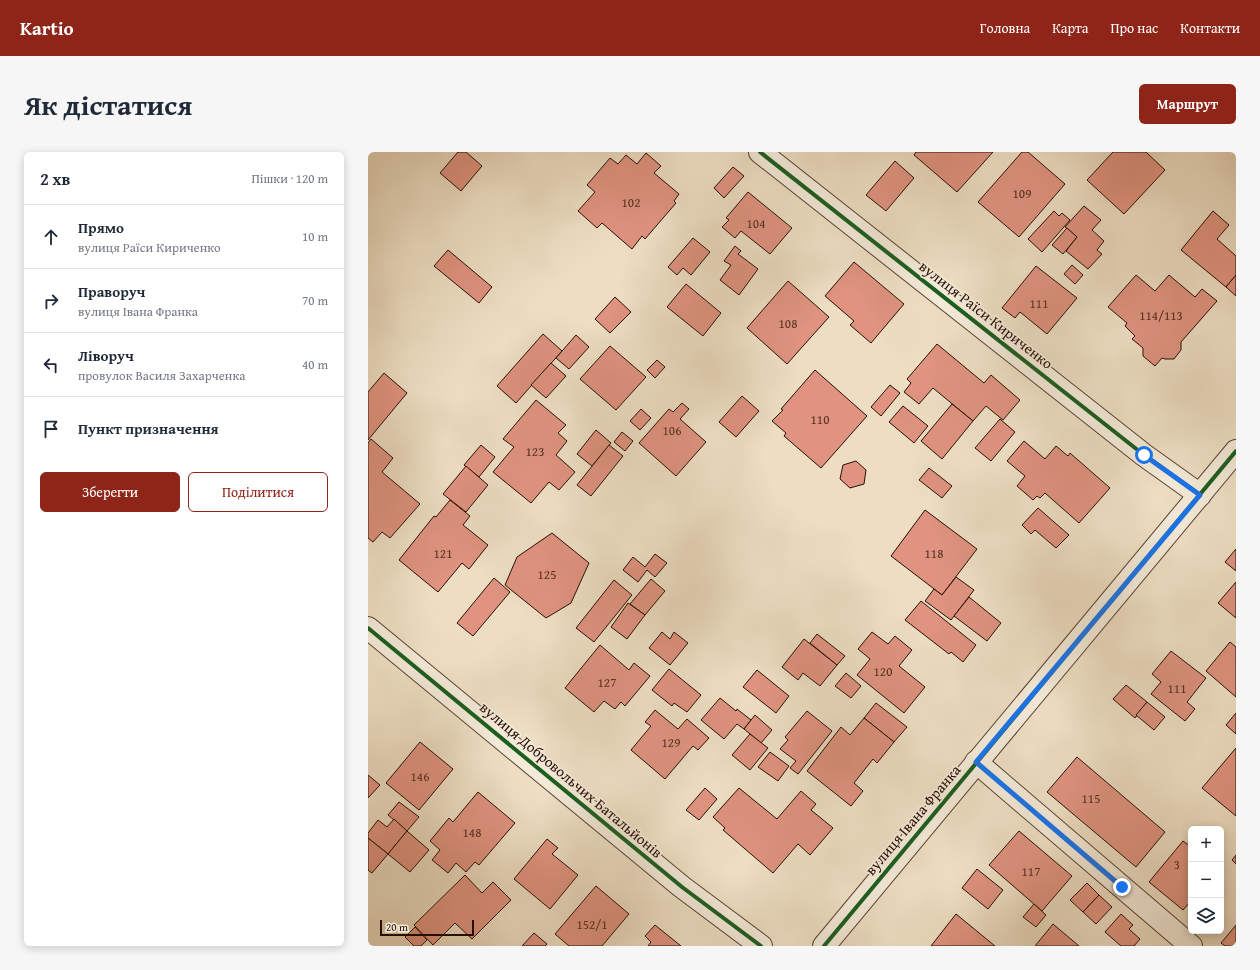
<!DOCTYPE html>
<html lang="uk">
<meta charset="utf-8">
<style>
:root{--surface:#fff;--page:#f6f6f7;--text:#1f2937;--muted:#747a83;--line:#e0e1e3;--accent:#8f2418}
body{margin:0;font-family:"Gentium Book Plus",serif;background:var(--page);color:var(--text)}
.controls{position:absolute;right:12px;bottom:12px;display:grid;overflow:hidden;border-radius:6px;box-shadow:0 2px 10px #0003}
.controls button{width:36px;height:36px;display:grid;place-items:center;padding:0;border:0;border-bottom:1px solid var(--line);background:var(--surface);color:var(--text);font:20px sans-serif}
.scale{position:absolute;left:12px;bottom:10px;width:94px;box-sizing:border-box;padding-left:4px;border:2px solid #290e03;border-top:0;font-size:11px;line-height:14px;white-space:nowrap;color:#290e03;-webkit-text-stroke:3px #f3ead8;paint-order:stroke}
.stop{position:absolute;width:12px;height:12px;margin:-9px;border:3px solid #1a73e8;border-radius:50%;background:#fff}
.stop.end{background:#1a73e8;border-color:#fff;box-shadow:0 1px 4px #0008}
.list{margin:0;padding:0;list-style:none}
h2{display:flex;justify-content:space-between;align-items:center;height:52px;margin:0;padding:0 16px;font-size:17px}
h2 small{font-size:13px;font-weight:400;color:var(--muted)}
.list li{display:grid;grid-template-columns:26px 1fr auto;gap:12px;align-items:center;box-sizing:border-box;height:64px;padding:0 16px;border-top:1px solid var(--line)}
.list b{display:block;font-size:15px;white-space:nowrap}
.list p{margin:0;font-size:13px;white-space:nowrap;color:var(--muted)}
.list em{font-size:13px;font-style:normal;color:var(--muted)}
.actions{display:flex;gap:8px;padding:12px 16px}
.actions a{flex:1;padding:9px 0;border:1px solid var(--accent);border-radius:6px;text-align:center;font-size:14px;color:var(--accent)}
.actions .main{background:var(--accent);color:#fff}
.icon{flex:none;width:22px;height:22px;fill:none;stroke:currentColor;stroke-width:2;stroke-linecap:round;stroke-linejoin:round}
.map{position:relative;flex:none;width:868px;height:794px;overflow:hidden;border-radius:6px}
header{display:flex;align-items:center;gap:24px;box-sizing:border-box;height:56px;padding:0 20px;background:var(--accent);color:#fff}
header strong{font-size:19px}
nav{display:flex;gap:22px;margin-inline-start:auto;font-size:14px}
.intro{display:flex;align-items:center;justify-content:space-between;box-sizing:border-box;height:96px;padding:0 24px}
h1{margin:0;font-size:28px}
.button{padding:10px 18px;border-radius:6px;background:var(--accent);color:#fff;font-size:14px;font-weight:700}
main{display:flex;gap:24px;padding:0 24px}
aside{flex:1;background:var(--surface);border-radius:6px;box-shadow:0 2px 10px #0003}
.map>svg:first-child{display:block}
</style>
<header>
<strong>Kartio</strong>
<nav><a>Головна</a><a>Карта</a><a>Про нас</a><a>Контакти</a></nav>
</header>
<div class="intro"><h1>Як дістатися</h1><a class="button">Маршрут</a></div>
<main>
<aside>
<h2>2 хв<small>Пішки · 120 m</small></h2>
<ul class="list">
<li><svg class="icon" aria-label="ahead" viewBox="0 0 24 24"><path d="M12 20V5M6 11l6-6 6 6"/></svg><div><b>Прямо</b><p>вулиця Раїси Кириченко</p></div><em>10 m</em></li>
<li><svg class="icon" aria-label="right" viewBox="0 0 24 24"><path d="M7 20v-9h11M14 6l5 5-5 5"/></svg><div><b>Праворуч</b><p>вулиця Івана Франка</p></div><em>70 m</em></li>
<li><svg class="icon" aria-label="left" viewBox="0 0 24 24"><path d="M17 20v-9H6M10 6l-5 5 5 5"/></svg><div><b>Ліворуч</b><p>провулок Василя Захарченка</p></div><em>40 m</em></li>
<li><svg class="icon" aria-label="arrive" viewBox="0 0 24 24"><path d="M6 21V4h12l-3 4 3 4H6"/></svg><div><b>Пункт призначення</b></div></li>
</ul>
<div class="actions"><a class="main">Зберегти</a><a>Поділитися</a></div>
</aside>
<div class="map">
<svg width="868" height="794" viewBox="0 0 868 794">
<rect width="100%" height="100%" fill="#eddec3"/>
<filter id="stains"><feTurbulence type="fractalNoise" baseFrequency=".005" numOctaves="4"/><feColorMatrix values="0 0 0 0 .2 0 0 0 0 .09 0 0 0 0 .02 0 0 0 .5 -.17"/></filter>
<radialGradient id="worn" r=".72"><stop offset=".6" stop-color="#630" stop-opacity="0"/><stop offset="1" stop-color="#630" stop-opacity=".3"/></radialGradient>
<g fill="#df9380" stroke="#290e03">
<polygon points="90,0 98,0 114,14 93,39 72,21"/>
<polygon points="548,0 625,0 589,40 546,3"/>
<polygon points="654,0 660,0 697,32 651,85 610,50"/>
<polygon points="745,0 778,0 797,18 756,62 719,28"/>
<polygon points="278,1 293,14 286,21 311,42 306,49 308,51 277,87 274,84 264,97 234,71 229,76 210,59 227,40 219,33 242,6 250,12 258,3 269,12"/>
<polygon points="527,9 546,26 518,59 498,43"/>
<polygon points="365,15 376,24 356,46 346,36"/>
<polygon points="380,40 424,76 402,102 373,79 367,86 354,75 361,68 358,66"/>
<polygon points="716,54 733,68 724,78 736,89 729,98 734,102 720,117 698,99 709,85 697,75"/>
<polygon points="686,59 691,64 694,61 702,68 674,100 660,87"/>
<polygon points="845,59 861,73 849,87 868,104 868,123 858,135 813,98"/>
<polygon points="699,76 709,85 695,102 684,93"/>
<polygon points="325,86 342,100 323,123 315,116 309,123 300,115"/>
<polygon points="367,94 373,99 370,102 390,117 371,143 352,128 363,113 356,109"/>
<polygon points="80,98 124,135 111,151 66,114"/>
<polygon points="486,110 536,152 503,191 482,173 486,169 457,144"/>
<polygon points="704,113 715,123 707,132 696,122"/>
<polygon points="668,114 709,146 679,182 652,160 647,166 634,156"/>
<polygon points="768,123 787,139 801,123 827,145 834,137 849,149 813,190 813,198 806,207 797,207 794,206 787,214 775,204 775,196 764,187 767,184 757,174 759,171 740,155"/>
<polygon points="868,123 868,144 858,135"/>
<polygon points="420,129 461,165 419,212 379,176"/>
<polygon points="318,132 353,161 335,184 299,155"/>
<polygon points="247,145 263,160 242,181 227,167"/>
<polygon points="175,182 194,199 148,251 129,234"/>
<polygon points="208,183 221,195 201,217 188,206"/>
<polygon points="569,192 616,231 623,223 652,248 635,268 618,254 605,269 565,236 551,252 536,240 543,231 539,227"/>
<polygon points="242,194 278,225 248,258 212,227"/>
<polygon points="289,208 297,215 287,226 279,218"/>
<polygon points="183,211 198,224 178,246 163,233"/>
<polygon points="447,218 499,264 453,316 416,284 418,281 404,269 415,258 413,257"/>
<polygon points="16,221 39,241 0,288 0,240"/>
<polygon points="522,233 532,241 513,264 503,255"/>
<polygon points="374,244 391,259 368,285 351,270"/>
<polygon points="168,248 198,273 190,281 199,289 188,303 207,320 191,338 181,330 163,351 125,320 146,295 135,287"/>
<polygon points="314,251 321,257 312,267 338,290 308,324 271,291 301,257 305,260"/>
<polygon points="584,252 605,269 574,307 553,289"/>
<polygon points="535,254 560,274 546,291 521,270"/>
<polygon points="273,257 283,266 272,278 262,269"/>
<polygon points="632,267 647,280 623,309 607,296"/>
<polygon points="228,278 243,291 224,314 209,302"/>
<polygon points="254,280 265,289 257,299 246,290"/>
<polygon points="3,287 25,306 14,320 52,352 22,386 14,380 5,390 0,386 0,291"/>
<polygon points="656,289 677,307 688,294 700,304 702,301 742,336 711,371 677,341 672,346 669,344 665,348 649,334 657,324 639,309"/>
<polygon points="113,293 127,305 111,325 96,313"/>
<polygon points="241,293 255,304 223,344 209,333"/>
<polygon points="488,309 498,318 496,332 482,336 472,327 475,313"/>
<polygon points="98,314 120,333 98,360 75,342"/>
<polygon points="561,316 584,334 574,346 551,328"/>
<polygon points="82,348 102,364 95,373 120,393 101,417 94,411 70,440 31,408 66,364 68,365"/>
<polygon points="670,356 701,383 688,396 667,378 663,382 654,373"/>
<polygon points="557,358 609,397 574,443 523,404"/>
<polygon points="184,381 221,411 203,451 178,466 137,433 149,405"/>
<polygon points="868,397 868,419 857,410"/>
<polygon points="287,402 299,411 287,425 279,418 270,430 255,418 265,405 277,415"/>
<polygon points="588,425 606,438 583,468 557,449 566,437 574,443"/>
<polygon points="126,426 142,440 105,484 89,471"/>
<polygon points="283,427 297,439 277,463 262,452"/>
<polygon points="246,428 264,443 226,490 208,476"/>
<polygon points="868,430 868,466 850,451"/>
<polygon points="601,445 633,471 619,489 586,464"/>
<polygon points="553,449 608,493 595,510 583,500 581,502 537,468"/>
<polygon points="260,451 277,463 259,487 243,475"/>
<polygon points="294,480 302,487 306,480 320,491 302,513 281,496"/>
<polygon points="504,480 520,492 527,484 544,498 531,514 557,535 536,561 489,523 502,507 490,497"/>
<polygon points="449,482 477,504 469,513 442,491"/>
<polygon points="436,487 469,513 452,534 435,521 430,528 414,515"/>
<polygon points="862,490 868,495 868,545 838,519"/>
<polygon points="232,493 261,518 266,511 282,524 257,554 253,550 247,557 236,549 226,560 197,536"/>
<polygon points="803,499 838,526 819,550 827,557 817,569 783,542 793,530 784,522"/>
<polygon points="301,517 333,543 319,560 306,551 304,554 284,538"/>
<polygon points="389,518 421,544 408,561 375,535"/>
<polygon points="478,521 493,534 483,546 467,534"/>
<polygon points="758,533 779,550 767,566 745,547"/>
<polygon points="352,546 368,559 369,557 383,568 376,577 369,572 356,587 333,568"/>
<polygon points="779,550 797,565 786,578 768,563"/>
<polygon points="508,551 539,575 526,590 496,566"/>
<polygon points="287,558 310,577 319,567 341,586 330,598 325,594 297,627 263,598 283,574 277,570"/>
<polygon points="439,559 464,579 430,622 422,616 428,609 412,597 420,588 417,585"/>
<polygon points="868,561 868,582 858,573"/>
<polygon points="387,563 404,578 393,591 376,577"/>
<polygon points="496,566 526,590 509,611 505,607 486,631 495,639 483,654 439,619 473,575 482,583"/>
<polygon points="382,582 400,596 382,618 364,603"/>
<polygon points="52,590 85,617 51,658 18,631"/>
<polygon points="868,596 868,664 834,636"/>
<polygon points="402,600 421,614 410,629 390,615"/>
<polygon points="709,605 797,680 768,715 679,640"/>
<polygon points="0,623 12,633 0,646"/>
<polygon points="337,636 349,647 331,668 318,658"/>
<polygon points="371,636 409,667 433,639 448,652 443,658 465,676 442,703 430,692 405,721 355,678 357,676 345,665"/>
<polygon points="110,640 147,671 111,713 107,710 98,720 88,711 80,721 64,708 72,698 62,689 81,666 85,670"/>
<polygon points="31,650 51,665 39,679 20,663"/>
<polygon points="26,667 39,679 20,702 0,686 0,681 10,668 19,675"/>
<polygon points="39,679 61,698 42,720 20,702"/>
<polygon points="651,679 704,724 674,759 621,713"/>
<polygon points="0,686 20,702 4,721 0,718"/>
<polygon points="179,687 190,696 184,702 210,723 182,757 146,727"/>
<polygon points="815,689 823,695 823,749 815,758 781,730"/>
<polygon points="868,703 868,712 864,708"/>
<polygon points="609,717 635,738 620,757 594,736"/>
<polygon points="97,723 114,741 125,730 143,748 104,787 87,771 65,793 46,773"/>
<polygon points="719,731 731,743 715,760 702,748"/>
<polygon points="228,734 261,762 234,794 201,794 187,782"/>
<polygon points="731,743 744,755 728,772 715,760"/>
<polygon points="666,752 678,763 668,775 655,765"/>
<polygon points="588,762 627,794 563,794"/>
<polygon points="753,762 765,773 761,777 772,787 766,794 753,794 737,780"/>
<polygon points="685,772 711,794 667,794"/>
<polygon points="287,773 313,794 280,794 283,790 277,784"/>
<polygon points="868,773 868,794 857,794 853,791"/>
<polygon points="47,775 59,788 53,794 46,794 37,785"/>
<polygon points="166,781 179,792 177,794 154,794"/>
</g>
<g fill="none" stroke-linecap="round" stroke-linejoin="round">
<defs>
<g id="minor">
<polyline points="392,0 776,303 832,343"/>
<polyline points="0,476 314,735 393,794"/>
<polyline points="608,610 823,794"/>
<polyline points="456,794 868,299"/>
</g>
</defs>
<use href="#minor" stroke="#5a4233" stroke-width="24"/>
<use href="#minor" stroke="#f3ead8" stroke-width="22"/>
<defs>
<g id="cycleway">
<polyline points="392,0 776,303 832,343"/>
<polyline points="0,476 314,735 393,794"/>
<polyline points="456,794 868,299"/>
</g>
</defs>
<use href="#cycleway" stroke="#f3ead8" stroke-width="6"/>
<use href="#cycleway" stroke="#1b5e20" stroke-width="4"/>
</g>
<g fill="none" stroke-linecap="round" stroke-linejoin="round">
<polyline stroke="#1a73e8" stroke-width="5" points="754,735 608,610 832,343 776,303"/>
</g>
<g text-anchor="middle" stroke-width="3.5" stroke-linejoin="round" paint-order="stroke">
<g font-size="13" fill="#562f22">
<text x="654" y="46">109</text>
<text x="263" y="55">102</text>
<text x="388" y="76">104</text>
<text x="671" y="156">111</text>
<text x="793" y="168">114/113</text>
<text x="420" y="176">108</text>
<text x="452" y="272">110</text>
<text x="304" y="283">106</text>
<text x="167" y="304">123</text>
<text x="75" y="406">121</text>
<text x="566" y="406">118</text>
<text x="179" y="427">125</text>
<text x="515" y="524">120</text>
<text x="239" y="535">127</text>
<text x="809" y="541">111</text>
<text x="303" y="595">129</text>
<text x="52" y="629">146</text>
<text x="723" y="651">115</text>
<text x="104" y="685">148</text>
<text x="809" y="717">3</text>
<text x="663" y="724">117</text>
<text x="224" y="777">152/1</text>
</g>
<g font-size="15" fill="#290e03" stroke="#f3ead8">
<text transform="translate(618 163) rotate(38)" y="5">вулиця Раїси Кириченко</text>
<text transform="translate(203 628) rotate(40)" y="5">вулиця Добровольчих Батальйонів</text>
<text transform="translate(545 668) rotate(-50)" y="5">вулиця Івана Франка</text>
</g>
</g>
<rect width="100%" height="100%" filter="url(#stains)"/>
<rect width="100%" height="100%" fill="url(#worn)"/>
</svg>
<div class="controls">
<button>+</button>
<button>−</button>
<button><svg class="icon" aria-label="layers" viewBox="0 0 24 24"><path d="M12 4l9 5-9 5-9-5zM3 14l9 5 9-5"/></svg></button>
</div>
<div class="scale">20 m</div>
<div class="stop" style="left:776px;top:303px"></div>
<div class="stop end" style="left:754px;top:735px"></div>
</div>
</main>
